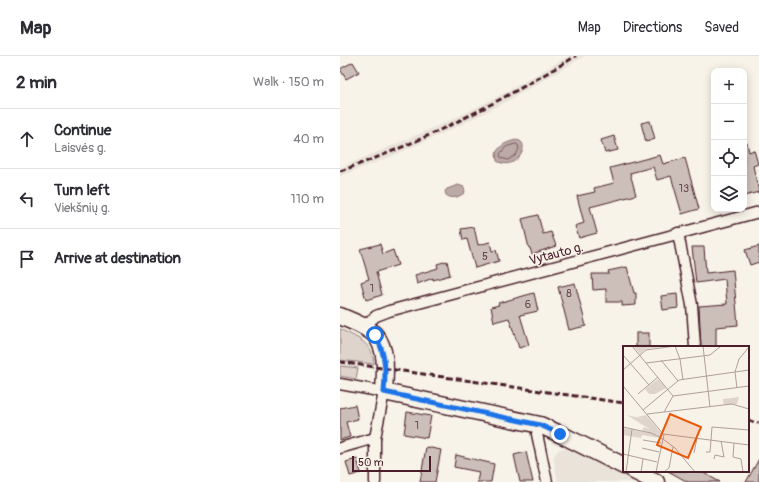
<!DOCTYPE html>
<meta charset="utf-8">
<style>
:root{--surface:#fff;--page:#f7f7f7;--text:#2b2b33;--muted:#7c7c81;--line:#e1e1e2}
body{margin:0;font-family:Pangolin,sans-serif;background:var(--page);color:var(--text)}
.controls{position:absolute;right:12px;top:12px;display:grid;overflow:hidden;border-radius:8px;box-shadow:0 2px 10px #0003}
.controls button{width:36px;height:36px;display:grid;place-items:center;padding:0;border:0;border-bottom:1px solid var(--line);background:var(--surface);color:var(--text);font:20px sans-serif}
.scale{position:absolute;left:12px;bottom:10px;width:79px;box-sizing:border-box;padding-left:4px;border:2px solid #4a1f2b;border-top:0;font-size:11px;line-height:14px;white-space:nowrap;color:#4a1f2b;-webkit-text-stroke:3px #f7f3e8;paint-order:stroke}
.stop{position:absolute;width:12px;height:12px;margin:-9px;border:3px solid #1a73e8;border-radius:50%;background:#fff}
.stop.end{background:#1a73e8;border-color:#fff;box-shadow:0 1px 4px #0008}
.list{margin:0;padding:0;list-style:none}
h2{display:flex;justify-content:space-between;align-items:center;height:52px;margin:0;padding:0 16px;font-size:17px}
h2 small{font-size:13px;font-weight:400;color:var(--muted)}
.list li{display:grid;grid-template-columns:26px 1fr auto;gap:12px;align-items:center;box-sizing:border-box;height:60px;padding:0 16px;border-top:1px solid var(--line)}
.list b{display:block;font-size:15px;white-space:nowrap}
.list p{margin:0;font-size:13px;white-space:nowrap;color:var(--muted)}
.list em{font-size:13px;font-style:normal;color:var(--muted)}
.icon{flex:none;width:22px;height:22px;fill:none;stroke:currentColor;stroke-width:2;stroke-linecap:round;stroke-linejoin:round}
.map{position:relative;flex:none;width:419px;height:426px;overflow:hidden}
header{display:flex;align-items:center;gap:24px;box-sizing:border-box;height:56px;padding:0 20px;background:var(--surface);border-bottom:1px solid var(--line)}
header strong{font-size:19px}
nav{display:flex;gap:22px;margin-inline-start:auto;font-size:14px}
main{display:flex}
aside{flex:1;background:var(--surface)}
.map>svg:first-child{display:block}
</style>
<header>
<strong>Map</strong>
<nav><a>Map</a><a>Directions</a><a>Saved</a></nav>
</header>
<main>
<aside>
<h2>2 min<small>Walk · 150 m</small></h2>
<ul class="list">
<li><svg class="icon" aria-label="ahead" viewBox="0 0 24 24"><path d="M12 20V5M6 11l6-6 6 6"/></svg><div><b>Continue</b><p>Laisvės g.</p></div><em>40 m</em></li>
<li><svg class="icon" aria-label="left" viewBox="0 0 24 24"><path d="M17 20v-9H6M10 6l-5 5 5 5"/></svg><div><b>Turn left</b><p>Viekšnių g.</p></div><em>110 m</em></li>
<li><svg class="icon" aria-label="arrive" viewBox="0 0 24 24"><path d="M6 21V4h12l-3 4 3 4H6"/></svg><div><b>Arrive at destination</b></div></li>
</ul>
</aside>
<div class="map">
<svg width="419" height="426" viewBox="0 0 419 426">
<rect width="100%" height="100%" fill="#f7f3e8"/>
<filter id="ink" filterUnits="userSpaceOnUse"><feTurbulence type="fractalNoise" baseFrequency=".025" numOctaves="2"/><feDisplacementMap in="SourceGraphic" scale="8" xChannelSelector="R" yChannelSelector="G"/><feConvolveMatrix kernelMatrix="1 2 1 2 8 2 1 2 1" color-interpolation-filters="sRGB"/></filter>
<g filter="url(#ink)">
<g fill="#eae3da">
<polygon points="229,0 245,0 164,47 112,73 50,101 0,120 0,112 109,65 161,39"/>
<polygon points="0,304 19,307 18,312 0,310"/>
<polygon points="229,391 242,395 303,426 218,426 213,401 219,393"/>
</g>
<g fill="#ded4cc" stroke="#947a7c">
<path d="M0 273C17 282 33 286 34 308L0 304Z"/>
<polygon points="0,310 18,312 16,323 0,320"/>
</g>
<g fill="#bcaaa7" stroke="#8e7275">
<path d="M176 84C193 85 177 117 157 105L156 97C160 89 167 86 176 84Z"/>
<path d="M118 129 124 131 125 136C120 141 112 144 106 139L105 135 107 133Z"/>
</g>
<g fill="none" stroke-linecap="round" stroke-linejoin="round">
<polygon stroke="#78575d" stroke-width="1" points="176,88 178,89 179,93 176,99 168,104 161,102 160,98 166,91"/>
</g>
<g fill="#ccbfb9" stroke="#4a1f2b">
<polygon points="13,6 19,16 6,23 0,13"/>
<polygon points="310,65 315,83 306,86 301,67"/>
<polygon points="274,80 278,94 265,97 261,84"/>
<polygon points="407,87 409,96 414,94 418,108 413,110 419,136 404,140 404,88"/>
<polygon points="320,99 323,108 345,102 359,153 342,158 331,120 317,124 313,111 290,117 296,139 250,151 257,177 239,182 235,170 244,167 237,140 255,136 254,132 274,127 270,112"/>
<polygon points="198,159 203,178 211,176 216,190 192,198 190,192 189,192 182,163"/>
<polygon points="134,171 138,189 150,186 152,195 156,194 159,205 135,212 127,183 123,184 121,173"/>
<polygon points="40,188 43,198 53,194 58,209 36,216 42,239 26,244 21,226 29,223 20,193"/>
<polygon points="419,190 419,206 410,209 405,194"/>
<polygon points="352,191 364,191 366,217 393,214 398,269 376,271 376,291 361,291 359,250 387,248 385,223 356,227"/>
<polygon points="107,205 110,219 93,224 93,222 77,228 75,219 98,212 97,208"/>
<polygon points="287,211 294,237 296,237 296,249 282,250 282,246 266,246 266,233 253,234 252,218 269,218 268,215"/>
<polygon points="235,227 246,270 229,274 218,231"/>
<polygon points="194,237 198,255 180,259 189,289 179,292 169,262 154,266 151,251 159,249 158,247"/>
<polygon points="337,238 338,252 323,254 321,240"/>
<rect x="296" y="277" width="13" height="14"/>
<polygon points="15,349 18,363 6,366 10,381 0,384 0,352"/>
<polygon points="67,356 91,360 87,382 64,378"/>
<polygon points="86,391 101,394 95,426 80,426"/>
<polygon points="186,396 193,426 180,426 174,399"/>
<polygon points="116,399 154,408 151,426 137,426 139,416 114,411"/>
<polygon points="17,403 21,417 10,420 6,406"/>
<polygon points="419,403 419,426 406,426"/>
<polygon points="328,415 360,415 380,426 348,426"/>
</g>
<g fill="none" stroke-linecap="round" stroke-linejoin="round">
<defs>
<g id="street">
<polyline points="338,177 352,249 355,291"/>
<polyline points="23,271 36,260 49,255 419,156"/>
<polyline points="0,328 44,336 35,382 35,426"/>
<polyline points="200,369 197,378 207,426"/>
<polyline points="0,392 35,382"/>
</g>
<g id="primary">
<path d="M0 260C11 265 27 270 35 279 48 294 45 317 44 336L200 369 220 378 284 410"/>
<polyline points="294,415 316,426"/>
</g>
</defs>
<use href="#street" stroke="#4a1f2b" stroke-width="13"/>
<use href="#primary" stroke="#4a1f2b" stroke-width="19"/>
<use href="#street" stroke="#f7f3e8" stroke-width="10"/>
<use href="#primary" stroke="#f7f3e8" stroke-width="16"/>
<g stroke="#4a1f2b" stroke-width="3" stroke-dasharray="6 3" stroke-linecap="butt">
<path d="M0 115C82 87 161 45 236 0"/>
<polyline points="0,306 284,347"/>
<polyline points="408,365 419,367"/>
</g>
</g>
</g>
<g fill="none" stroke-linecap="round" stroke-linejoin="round" filter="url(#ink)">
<path stroke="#1a73e8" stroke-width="5" d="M35 279C46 297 46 315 44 336L200 369 220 378"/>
</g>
<g text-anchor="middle" stroke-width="3" stroke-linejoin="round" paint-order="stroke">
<g font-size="11" fill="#6a474e">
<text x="344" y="136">13</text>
<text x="145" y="204">5</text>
<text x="32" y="236">1</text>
<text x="229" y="241">8</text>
<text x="188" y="252">6</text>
<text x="77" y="373">1</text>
</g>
<g font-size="13" fill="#4a1f2b" stroke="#f7f3e8">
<text transform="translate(216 197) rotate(-15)" y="5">Vytauto g.</text>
</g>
</g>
<g transform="translate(283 290)">
<rect width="126" height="126" fill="#f7f3e8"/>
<path d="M10 0H47L23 3 17 8ZM35 33 43 42 32 48H26L22 43ZM116 51 114 58 101 59 100 53ZM4 69 25 74 14 71 23 69 40 89 38 92 19 84 21 81 28 84ZM0 82 28 87 35 92 19 89 18 92 0 89Z" fill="#ded4cc"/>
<path fill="none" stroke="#b29e9c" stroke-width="1" d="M9 0 50 50M52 0 57 13 60 34M80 0 87 61M0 9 26 39M38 14 55 35M23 17 87 9 98 0M0 24 23 4 52 0M0 40 41 89 40 93 52 102 72 126M114 42 112 26 116 13 126 1M15 48 35 31M20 64 56 34 126 24M41 66 50 50 126 40M24 68 109 58 126 63M0 81 28 87 40 93 33 126M40 88 126 99M20 94 38 97M88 94 89 81 126 84M111 97 110 111 118 113 120 126M19 102 36 106M83 106H87L88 94M71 107 74 92M0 108 34 116M91 113 92 109 101 111 98 95M3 126 9 83M18 126 20 113M41 126 46 122 50 101"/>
<path fill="#e8590c" fill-opacity="0.15" stroke="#e8590c" stroke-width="2" d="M47 68 78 81 65 112 34 99Z"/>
<rect width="126" height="126" fill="none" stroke="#4a1f2b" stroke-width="2"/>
</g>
</svg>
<div class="controls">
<button>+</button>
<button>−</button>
<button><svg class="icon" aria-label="locate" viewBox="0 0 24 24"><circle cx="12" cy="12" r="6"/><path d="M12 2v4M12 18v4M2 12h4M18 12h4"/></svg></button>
<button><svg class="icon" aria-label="layers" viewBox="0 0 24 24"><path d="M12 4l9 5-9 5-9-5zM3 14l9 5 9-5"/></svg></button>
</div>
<div class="scale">50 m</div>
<div class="stop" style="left:35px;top:279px"></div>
<div class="stop end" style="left:220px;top:378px"></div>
</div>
</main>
